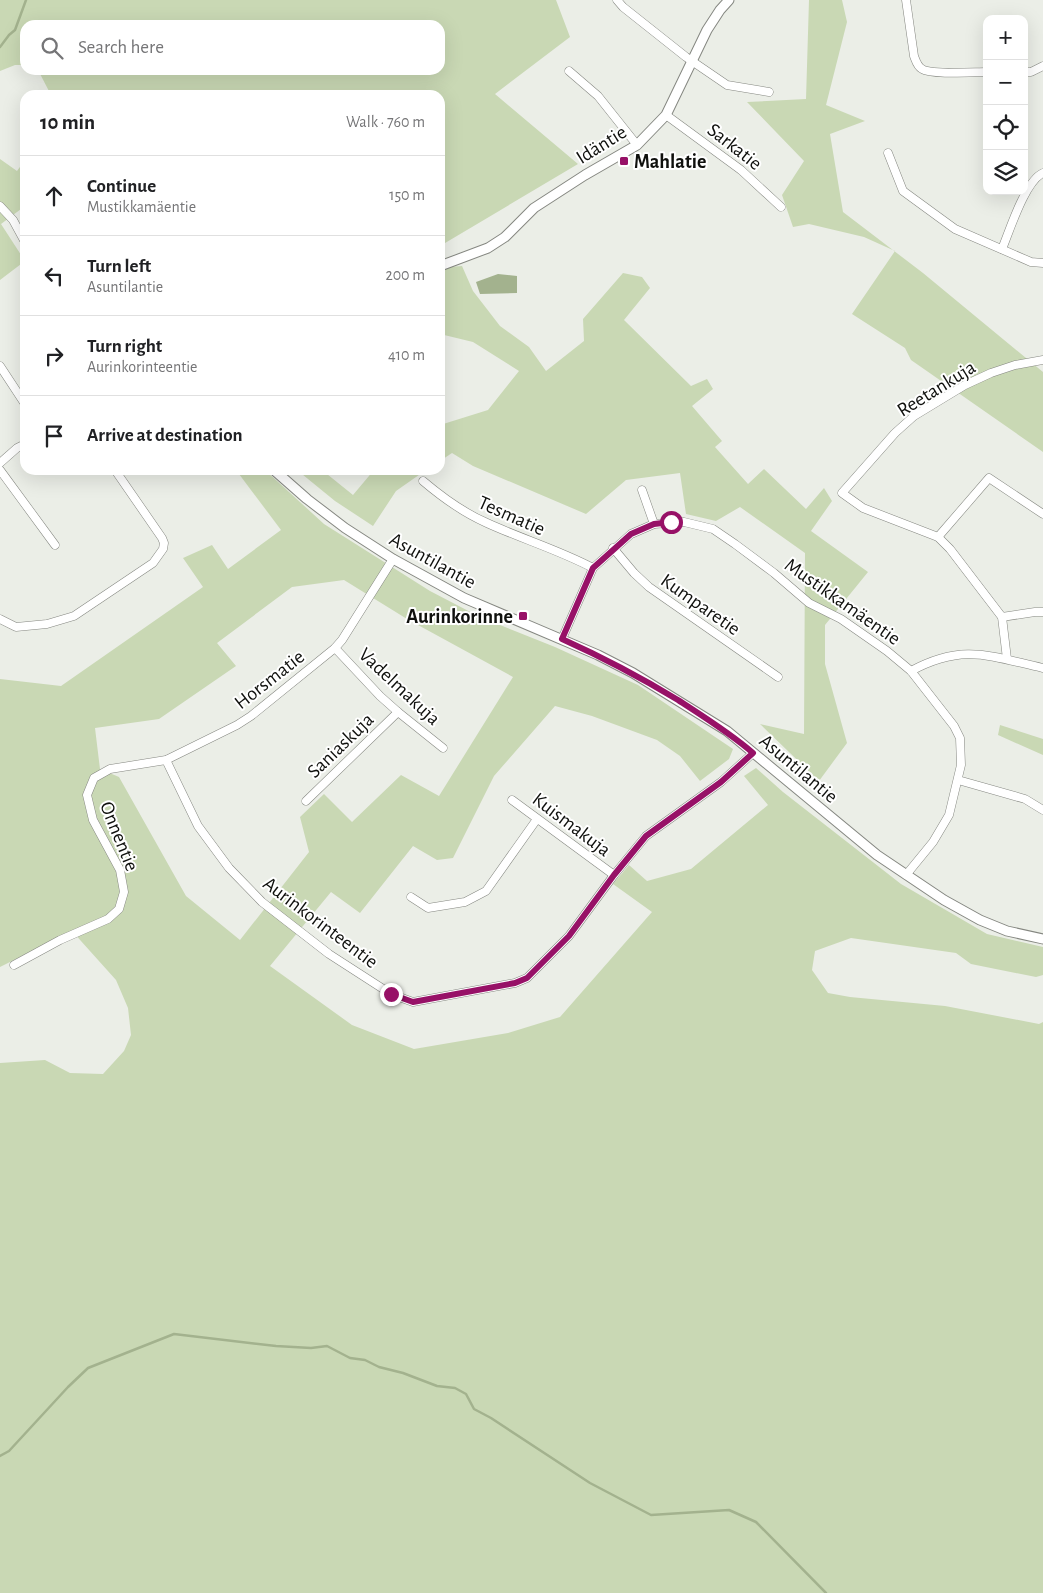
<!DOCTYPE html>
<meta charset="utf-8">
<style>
:root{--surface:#fff;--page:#f6f6f6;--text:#202124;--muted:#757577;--line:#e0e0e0}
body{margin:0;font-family:"Alegreya Sans",sans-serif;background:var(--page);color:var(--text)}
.controls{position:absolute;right:15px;top:15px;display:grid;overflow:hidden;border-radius:10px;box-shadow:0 5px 20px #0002}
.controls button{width:45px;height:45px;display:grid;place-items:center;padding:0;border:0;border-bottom:1px solid var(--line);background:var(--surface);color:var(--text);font:25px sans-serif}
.stop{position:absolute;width:15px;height:15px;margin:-11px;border:4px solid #971167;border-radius:50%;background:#fff}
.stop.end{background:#971167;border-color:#fff;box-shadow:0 1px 5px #0008}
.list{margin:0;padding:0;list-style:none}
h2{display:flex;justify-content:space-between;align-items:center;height:65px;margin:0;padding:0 20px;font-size:21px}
h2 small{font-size:16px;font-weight:400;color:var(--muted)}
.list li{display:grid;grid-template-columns:32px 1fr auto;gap:15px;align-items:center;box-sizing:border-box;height:80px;padding:0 20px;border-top:1px solid var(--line)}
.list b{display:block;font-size:19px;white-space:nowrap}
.list p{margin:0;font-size:16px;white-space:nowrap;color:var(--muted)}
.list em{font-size:16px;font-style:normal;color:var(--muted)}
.icon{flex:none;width:28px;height:28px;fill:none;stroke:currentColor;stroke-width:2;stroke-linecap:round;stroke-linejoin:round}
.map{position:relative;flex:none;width:1043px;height:1593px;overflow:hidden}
.search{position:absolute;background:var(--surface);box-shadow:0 5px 20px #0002;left:20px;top:20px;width:425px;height:55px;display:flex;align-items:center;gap:12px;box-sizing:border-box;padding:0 18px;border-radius:15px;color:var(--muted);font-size:19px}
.panel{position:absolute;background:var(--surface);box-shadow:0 5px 20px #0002;left:20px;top:90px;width:425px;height:385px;border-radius:15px}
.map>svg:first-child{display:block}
</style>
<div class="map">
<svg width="1043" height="1593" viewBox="0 0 1043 1593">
<rect width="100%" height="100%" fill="#ebeee7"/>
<g fill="#c9d8b4" fill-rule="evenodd">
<polygon points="0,0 556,0 570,37 495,94 578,164 440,246 440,95 51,95 38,70 440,70 440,25 25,25 25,65 15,65 0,71"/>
<polygon points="809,0 842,0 847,22 826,105 865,121 830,134 843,212 923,273 1043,372 1043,452 911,360 905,348 852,314 895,251 864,237 809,224 793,227 782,195 804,161 747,102 806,99"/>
<polygon points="0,159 17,171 25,160 25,206 1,224 25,261 0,280"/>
<polygon points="462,266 473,291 500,326 529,347 546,371 584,341 583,319 623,273 642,277 650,288 624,320 691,386 707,379 713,389 692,406 722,441 715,447 748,484 764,469 806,509 824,488 832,501 811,531 868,572 825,625 825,664 847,743 819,781 760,724 804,734 805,553 740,507 716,521 686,514 680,473 626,480 586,514 473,466 452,453 440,461 440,425 488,410 519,371 473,342 440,334 440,271 449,267"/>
<path d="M236 470H265L324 524 430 591 480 617 555 647 638 685 733 749 729 759 700 781 680 756 657 740 592 716 555 706 494 776 453 858 437 860 413 846 360 913 331 892 270 966 352 1025 414 1049 508 1033 560 1017 652 912 613 884 629 865 647 881 691 869 768 805 744 776 756 768 783 792 901 884 987 934 1043 947V975L1036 977 971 964 956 953 851 938 815 951 812 970 828 993 850 997 945 1006 1039 1024 1043 1022V1593H0V1063L45 1060 70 1073 103 1074 124 1051 131 1035 128 1008 116 980 72 931 0 967V679L61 686 203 587 183 558 212 545 228 569 281 530ZM344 580 407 619 513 677 439 796 401 775 352 822 324 794 300 817 309 852 240 940 186 896 119 777 100 769 95 728 159 719 236 666 217 643 292 587Z"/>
<polygon points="297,470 322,470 353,495 374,470 426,470 396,491 373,526 335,501"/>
<polygon points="1000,725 1043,739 1043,755 998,735"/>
</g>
<polygon fill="#a3b28e" points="498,274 517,276 517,293 480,294 476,282"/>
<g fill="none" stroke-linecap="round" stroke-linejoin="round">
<g stroke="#a3b28e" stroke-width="2.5">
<polyline points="0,47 9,35 15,30 26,0"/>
<polyline points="0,1456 9,1451 68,1387 88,1368 174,1334 276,1346 311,1348 327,1346 350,1358 365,1360 379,1367 403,1373 437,1386 455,1388 466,1394 474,1409 491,1418 590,1483 651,1515 729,1510 756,1522 826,1593"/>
</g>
<defs>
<g id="minor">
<polyline points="617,0 623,7 686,57 727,85 769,92"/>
<path d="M906 0 914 56C916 61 917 66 922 69 931 75 974 72 987 72"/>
<polyline points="569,71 598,96 637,145"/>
<polyline points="1024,72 1031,72 1043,66"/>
<polyline points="666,115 741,170 781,207"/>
<polyline points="888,153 903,191 955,229 1031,262 1043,263"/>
<polyline points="0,206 13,220 25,242"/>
<path d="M1002 249C1010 230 1025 181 1043 173"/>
<polyline points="0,366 25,404"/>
<polyline points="0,463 17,448 25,444"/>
<polyline points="0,470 55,545"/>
<path d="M423 481C443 498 464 513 487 523 522 539 559 550 593 568"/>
<polyline points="642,490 654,524"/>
<polyline points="938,537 989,478 1043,514"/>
<polyline points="613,548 634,573 649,587 778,677"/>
<polyline points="1002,617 1035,612 1043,612"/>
<polyline points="0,619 16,627 47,624 74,616 153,563 163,549 164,543 162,538 115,470"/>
<polyline points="562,639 593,568 631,534 654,524 684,522 713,529 735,544 774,573 809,603 841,619 887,651 911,671 954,726 960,738 961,765 949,815 933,842 906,875"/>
<polyline points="335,648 380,696 398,712 443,748"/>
<polyline points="1007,659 1002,617 950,549 938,537 863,508 842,493 895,433 914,416 965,385 991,373 1015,365 1043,360"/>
<path d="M911 671C963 643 989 656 1043 668"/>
<polyline points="166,760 198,826 229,868 262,902 329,954 391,994 413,1002 515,983 527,978 569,936 614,875 646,836 721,782 753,753"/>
<polyline points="958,780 1025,799 1043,810"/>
<polyline points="512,800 614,875"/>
<polyline points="306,801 398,712"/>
<polyline points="411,897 428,908 465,902 486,891 537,819"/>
<polyline points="14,965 60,940 108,919 119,909 124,892 120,870 93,820 87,795 94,778 110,769 166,760 237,725 251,716 335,648 342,640 393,559"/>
</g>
<g id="tertiary">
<polyline points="440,266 488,248 505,237 534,208 585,175 637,145 666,115 707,30 720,10 729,0"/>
<polyline points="274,470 307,499 345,528 393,559 464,598 598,655 633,673 727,731 877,855 944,900 980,920 1007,931 1043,939"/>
</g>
</defs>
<use href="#minor" stroke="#858781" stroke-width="9"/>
<use href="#tertiary" stroke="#858781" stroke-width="11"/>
<use href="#minor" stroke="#fff" stroke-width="8"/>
<use href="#tertiary" stroke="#fff" stroke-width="9"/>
</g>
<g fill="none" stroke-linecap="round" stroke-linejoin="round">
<path stroke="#971167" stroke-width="6" d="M391 994 413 1002 515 983 527 978 569 936 614 875 646 836 721 782 753 753C730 733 704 717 678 700 640 677 602 657 562 639L593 568 631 534 654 524 671 522"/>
</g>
<g fill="#971167" stroke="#fff" stroke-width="2">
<rect x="619" y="156" width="10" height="10" rx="2.5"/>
<rect x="518" y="611" width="10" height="10" rx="2.5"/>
</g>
<g text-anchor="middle" stroke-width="4" stroke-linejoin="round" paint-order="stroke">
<g font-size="20" fill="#0f100d" stroke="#fff">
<text transform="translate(601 144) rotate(-32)" y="7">Idäntie</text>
<text transform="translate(735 146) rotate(38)" y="7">Sarkatie</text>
<text transform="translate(936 388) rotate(-32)" y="7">Reetankuja</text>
<text transform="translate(512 515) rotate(24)" y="7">Tesmatie</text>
<text transform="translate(433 560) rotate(29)" y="7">Asuntilantie</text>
<text transform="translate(843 601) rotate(35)" y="7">Mustikkamäentie</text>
<text transform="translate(701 604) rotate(35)" y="7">Kumparetie</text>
<text transform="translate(269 679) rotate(-38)" y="7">Horsmatie</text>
<text transform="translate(400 686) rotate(43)" y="7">Vadelmakuja</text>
<text transform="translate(340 745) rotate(-44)" y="7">Saniaskuja</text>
<text transform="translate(799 768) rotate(40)" y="7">Asuntilantie</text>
<text transform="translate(572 824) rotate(37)" y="7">Kuismakuja</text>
<text transform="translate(120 836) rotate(68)" y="7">Onnentie</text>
<text transform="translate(321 922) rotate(37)" y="7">Aurinkorinteentie</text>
</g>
<g font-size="20" font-weight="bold" fill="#0f100d" stroke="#fff" text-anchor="start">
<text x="634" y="168">Mahlatie</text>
<text x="513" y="623" text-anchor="end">Aurinkorinne</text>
</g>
</g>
</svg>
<div class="controls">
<button>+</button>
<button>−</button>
<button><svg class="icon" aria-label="locate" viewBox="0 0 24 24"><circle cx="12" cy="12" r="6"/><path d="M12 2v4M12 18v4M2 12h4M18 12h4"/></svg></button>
<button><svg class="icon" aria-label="layers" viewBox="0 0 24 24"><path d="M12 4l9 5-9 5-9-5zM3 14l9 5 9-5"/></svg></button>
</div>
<div class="stop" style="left:671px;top:522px"></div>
<div class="stop end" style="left:391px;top:994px"></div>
<div class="search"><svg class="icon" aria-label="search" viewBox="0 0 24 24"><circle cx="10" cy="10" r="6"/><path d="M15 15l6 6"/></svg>Search here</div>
<section class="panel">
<h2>10 min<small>Walk · 760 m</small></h2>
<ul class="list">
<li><svg class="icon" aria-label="ahead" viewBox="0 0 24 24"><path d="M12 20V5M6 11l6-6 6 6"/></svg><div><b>Continue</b><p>Mustikkamäentie</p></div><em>150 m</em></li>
<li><svg class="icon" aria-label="left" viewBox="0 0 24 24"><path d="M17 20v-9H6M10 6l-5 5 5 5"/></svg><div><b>Turn left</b><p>Asuntilantie</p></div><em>200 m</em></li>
<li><svg class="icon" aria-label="right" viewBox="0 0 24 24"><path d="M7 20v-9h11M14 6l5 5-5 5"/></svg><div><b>Turn right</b><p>Aurinkorinteentie</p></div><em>410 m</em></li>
<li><svg class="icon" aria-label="arrive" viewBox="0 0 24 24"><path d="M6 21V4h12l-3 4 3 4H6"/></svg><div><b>Arrive at destination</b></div></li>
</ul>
</section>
</div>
